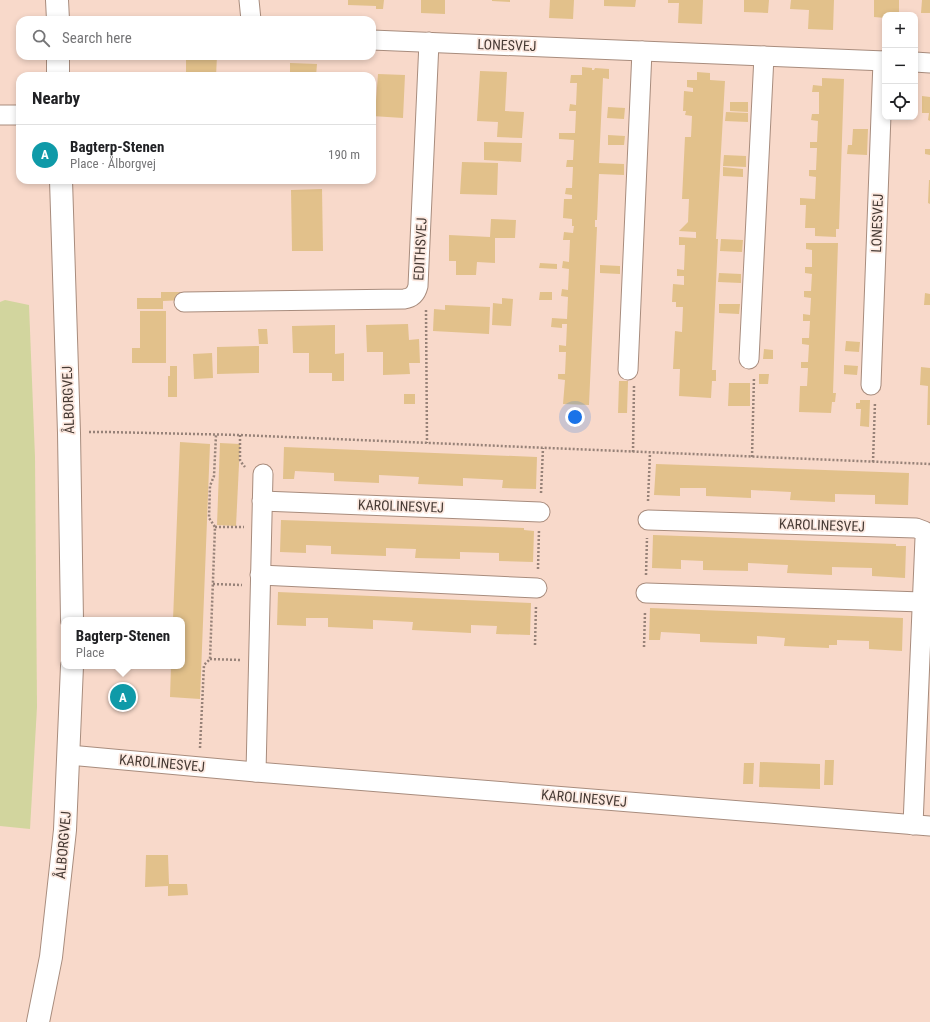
<!DOCTYPE html>
<meta charset="utf-8">
<style>
:root{--surface:#fff;--page:#f6f6f6;--text:#202124;--muted:#757577;--line:#e0e0e0;--accent:#3f878d}
body{margin:0;font-family:"Roboto Condensed",sans-serif;background:var(--page);color:var(--text)}
.controls{position:absolute;right:12px;top:12px;display:grid;overflow:hidden;border-radius:8px;box-shadow:0 2px 6px #0003}
.controls button{width:36px;height:36px;display:grid;place-items:center;padding:0;border:0;border-bottom:1px solid var(--line);background:var(--surface);color:var(--text);font:20px sans-serif}
.you{position:absolute;left:575px;top:417px;width:14px;height:14px;margin:-10px;border:3px solid #fff;border-radius:50%;background:#1a73e8;box-shadow:0 0 0 6px #1a73e833}
.badge{display:grid;place-items:center;width:26px;height:26px;border-radius:50%;background:var(--accent);color:#fff;font-size:13px;font-weight:700}
.pin{position:absolute;translate:-50% -50%;border:2px solid #fff;box-shadow:0 1px 4px #0006}
.popup{position:absolute;left:61px;top:617px;width:124px;height:52px;box-sizing:border-box;display:grid;place-content:center;border-radius:8px;background:var(--surface);filter:drop-shadow(0 1px 3px #0005);font-size:13px;white-space:nowrap;color:var(--muted)}
.popup b{font-size:15px;color:var(--text)}
.popup::after{content:'';position:absolute;left:50%;top:100%;margin-left:-8px;border:8px solid transparent;border-top-color:var(--surface)}
.list{margin:0;padding:0;list-style:none}
h2{display:flex;justify-content:space-between;align-items:center;height:52px;margin:0;padding:0 16px;font-size:17px}
h2 small{font-size:13px;font-weight:400;color:var(--muted)}
.list li{display:grid;grid-template-columns:26px 1fr auto;gap:12px;align-items:center;box-sizing:border-box;height:60px;padding:0 16px;border-top:1px solid var(--line)}
.list b{display:block;font-size:15px;white-space:nowrap}
.list p{margin:0;font-size:13px;white-space:nowrap;color:var(--muted)}
.list em{font-size:13px;font-style:normal;color:var(--muted)}
.icon{flex:none;width:22px;height:22px;fill:none;stroke:currentColor;stroke-width:2;stroke-linecap:round;stroke-linejoin:round}
.map{position:relative;flex:none;width:930px;height:1022px;overflow:hidden}
.search{position:absolute;background:var(--surface);box-shadow:0 2px 6px #0003;left:16px;top:16px;width:360px;height:44px;display:flex;align-items:center;gap:10px;box-sizing:border-box;padding:0 14px;border-radius:12px;color:var(--muted);font-size:15px}
.panel{position:absolute;background:var(--surface);box-shadow:0 2px 6px #0003;left:16px;top:72px;width:360px;height:112px;border-radius:12px}
.map>svg:first-child{display:block}
</style>
<div class="map">
<svg width="930" height="1022" viewBox="0 0 930 1022">
<rect width="100%" height="100%" fill="#f8d9ca"/>
<polygon fill="#d2d59e" points="5,300 29,305 35,457 37,707 30,829 0,826 0,302"/>
<g fill="#e2c18b">
<polygon points="348,0 384,0 383,9 376,9 376,6 348,5"/>
<polygon points="421,0 445,0 445,14 421,13"/>
<polygon points="492,0 510,0 510,2 492,1"/>
<polygon points="550,0 574,0 573,19 549,18"/>
<polygon points="604,0 636,0 635,7 604,6"/>
<polygon points="668,0 703,0 702,24 678,23 679,3 668,3"/>
<polygon points="744,0 769,0 768,13 744,12"/>
<polygon points="791,0 834,0 833,30 808,29 809,10 790,9"/>
<polygon points="874,0 899,0 899,15 885,15 885,18 874,17"/>
<polygon points="922,0 930,0 930,13 921,13"/>
<polygon points="189,18 207,19 207,20 189,20"/>
<polygon points="186,56 217,56 216,76 186,76"/>
<polygon points="290,63 317,64 316,76 290,76"/>
<polygon points="582,67 592,68 592,70 594,70 595,68 609,69 609,79 603,78 599,163 624,164 624,175 599,174 597,220 595,220 595,227 597,227 589,405 563,404 565,380 558,379 558,374 565,374 566,352 559,352 559,345 566,346 567,324 562,324 562,328 551,327 552,318 567,319 568,297 561,296 562,289 568,290 569,269 562,268 563,261 569,262 570,240 563,240 564,232 573,233 574,226 572,226 572,219 563,218 564,199 572,199 572,195 565,194 566,188 572,188 573,167 566,167 567,160 573,160 574,140 559,139 559,133 575,133 576,111 569,111 570,104 576,105 577,83 570,83 571,75 582,75"/>
<polygon points="480,71 507,72 505,111 524,112 522,138 497,137 498,122 477,121"/>
<polygon points="697,72 710,73 710,80 725,81 716,239 718,239 712,370 716,370 716,381 712,381 711,398 679,396 680,369 673,369 675,331 682,332 683,307 676,307 676,302 672,302 673,284 684,285 684,276 677,276 677,269 684,270 685,245 679,245 679,237 696,238 696,232 679,231 688,222 689,199 682,199 685,137 691,137 692,116 685,115 686,111 683,111 684,91 693,92 693,88 687,87 687,80 697,80"/>
<polygon points="378,74 405,75 403,118 372,116 372,101 376,101"/>
<polygon points="822,78 844,79 839,229 836,229 836,237 815,236 815,228 805,228 806,205 800,205 800,198 815,199 816,177 809,176 809,170 816,170 817,148 810,148 810,142 817,142 818,121 811,120 812,114 819,114 819,92 812,92 813,85 822,86"/>
<polygon points="922,96 930,97 930,121 928,120 929,113 922,113"/>
<polygon points="730,102 748,102 748,112 730,111"/>
<polygon points="608,107 625,108 624,119 607,118"/>
<polygon points="726,112 748,113 748,122 725,121"/>
<polygon points="853,129 868,129 867,155 847,154 848,145 852,145"/>
<polygon points="608,135 625,136 624,145 608,145"/>
<polygon points="484,142 522,143 521,162 484,160"/>
<polygon points="925,149 930,149 930,155 925,154"/>
<polygon points="724,155 746,156 746,167 723,166"/>
<polygon points="462,162 498,163 497,195 460,194"/>
<polygon points="723,167 743,169 743,177 723,176"/>
<polygon points="929,180 930,180 930,204 928,203"/>
<polygon points="322,189 323,251 292,251 291,190"/>
<polygon points="491,219 516,220 515,238 495,238 495,263 477,262 476,275 456,275 456,261 449,261 449,235 490,237"/>
<polygon points="721,239 743,240 742,252 720,251"/>
<polygon points="806,243 838,243 833,393 836,393 835,402 832,402 831,413 799,412 800,386 807,386 808,368 801,368 801,362 808,362 809,345 802,344 802,338 809,338 810,321 803,321 803,314 810,315 811,298 804,297 804,291 811,291 812,274 805,273 805,267 812,267 812,250 806,249"/>
<polygon points="540,263 557,264 557,269 539,268"/>
<polygon points="600,265 620,266 620,274 600,273"/>
<polygon points="719,273 741,274 741,283 718,282"/>
<polygon points="161,292 184,292 184,300 163,301 163,309 137,309 137,298 161,298"/>
<polygon points="540,292 552,292 552,300 539,300"/>
<polygon points="925,293 930,294 930,305 924,305"/>
<polygon points="502,298 513,299 511,326 492,325 493,303 502,304"/>
<polygon points="719,304 740,304 739,314 719,313"/>
<polygon points="445,305 490,307 489,334 433,331 434,309 445,310"/>
<polygon points="140,311 166,311 166,363 132,363 132,348 140,348"/>
<polygon points="408,324 409,340 419,339 420,363 409,363 410,374 383,375 383,352 367,352 366,325"/>
<polygon points="335,325 335,354 344,353 344,381 332,381 332,373 309,373 309,353 293,353 292,326"/>
<polygon points="258,329 267,329 268,344 259,344"/>
<polygon points="846,341 860,342 859,352 845,351"/>
<polygon points="259,346 259,373 217,374 217,347"/>
<polygon points="764,349 773,350 773,359 763,359"/>
<polygon points="212,353 213,378 194,379 193,354"/>
<polygon points="844,365 858,366 857,375 844,374"/>
<polygon points="170,366 177,366 177,397 168,397 168,376 170,376"/>
<polygon points="921,367 930,368 930,425 927,425 928,386 920,385"/>
<polygon points="759,374 769,374 768,384 759,384"/>
<polygon points="619,381 628,381 627,413 618,413"/>
<polygon points="729,383 750,383 750,406 728,406"/>
<rect x="404" y="394" width="11" height="10"/>
<polygon points="860,400 870,400 869,427 860,426 861,409 856,409 856,403 860,403"/>
<polygon points="180,442 210,444 200,699 170,697 171,666 182,666 182,620 173,620"/>
<polygon points="220,443 240,444 236,526 217,525"/>
<polygon points="284,447 537,457 536,489 502,488 503,480 463,478 463,486 418,484 419,477 379,475 379,483 334,481 334,473 295,471 294,479 283,479"/>
<polygon points="656,464 909,473 908,505 875,504 875,495 835,494 835,502 790,500 791,492 751,490 751,498 706,496 706,488 680,488 680,496 654,495"/>
<polygon points="281,520 524,528 524,530 534,531 533,562 499,561 499,553 460,552 460,559 415,558 416,549 386,548 386,556 331,554 331,546 306,545 306,553 280,552"/>
<polygon points="653,535 896,544 896,546 906,546 905,578 872,576 872,568 832,567 832,575 787,573 788,565 748,563 748,571 703,570 703,561 681,560 681,569 652,568"/>
<polygon points="278,592 531,603 530,635 496,634 497,626 471,625 471,633 412,630 413,622 373,620 373,629 328,627 328,618 306,618 306,626 277,625"/>
<polygon points="650,608 903,618 902,651 869,649 869,641 837,640 837,645 829,645 829,648 784,646 785,638 757,636 757,644 700,642 700,634 661,632 660,640 649,640"/>
<polygon points="825,760 834,760 833,785 824,785"/>
<polygon points="760,762 820,764 820,789 759,787"/>
<polygon points="744,763 754,763 753,784 743,784"/>
<polygon points="146,855 168,855 169,884 187,884 188,895 168,896 168,886 145,887"/>
</g>
<g fill="none" stroke-linecap="round" stroke-linejoin="round">
<defs>
<g id="minor">
<polyline points="249,0 251,20"/>
<polyline points="372,40 885,61"/>
<polyline points="915,62 930,63"/>
<polyline points="0,115 20,115"/>
<path d="M184 302 404 299C412 298 416 294 418 286L429 42"/>
<polyline points="749,359 764,56"/>
<polyline points="628,370 642,51"/>
<polyline points="871,385 883,61"/>
<polyline points="262,501 540,512"/>
<polyline points="648,520 916,528 924,531 925,538 913,825"/>
<polyline points="260,575 537,588"/>
<polyline points="646,593 922,602"/>
<polyline points="69,755 256,772 930,826"/>
<polyline points="256,772 263,474"/>
</g>
<g id="secondary">
<polyline points="57,0 58,20"/>
<polyline points="58,56 58,76"/>
<polyline points="61,180 69,433 72,620"/>
<polyline points="38,1022 51,957 65,830 72,666"/>
</g>
</defs>
<use href="#minor" stroke="#a88c7d" stroke-width="21"/>
<use href="#secondary" stroke="#a88c7d" stroke-width="24"/>
<g stroke="#978278" stroke-width="2.5" stroke-dasharray="2 2" stroke-linecap="butt">
<polyline points="426,310 427,443"/>
<polyline points="89,432 106,432 240,435 930,464"/>
<polyline points="240,435 240,460 241,462 245,467"/>
<polyline points="633,452 634,386"/>
<polyline points="752,457 754,377"/>
<polyline points="873,462 875,402"/>
<polyline points="541,493 543,448"/>
<polyline points="648,501 650,453"/>
<polyline points="215,527 244,527"/>
<polyline points="538,569 539,530"/>
<polyline points="646,575 647,538"/>
<polyline points="213,584 242,585"/>
<polyline points="535,645 536,606"/>
<polyline points="644,647 645,612"/>
<polyline points="210,659 241,660"/>
<polyline points="200,748 204,665 210,659 215,527 209,518 210,486 214,476 216,435"/>
</g>
<use href="#minor" stroke="#fff" stroke-width="19"/>
<use href="#secondary" stroke="#fff" stroke-width="22"/>
</g>
<g text-anchor="middle" stroke-width="3.5" stroke-linejoin="round" paint-order="stroke">
<g font-size="14" fill="#463a34" stroke="#fce9e0">
<text transform="translate(507 45) rotate(2)" y="5">LONESVEJ</text>
<text transform="translate(877 223) rotate(-88)" y="5">LONESVEJ</text>
<text transform="translate(420 249) rotate(-87)" y="5">EDITHSVEJ</text>
<text transform="translate(68 400) rotate(-92)" y="5">ÅLBORGVEJ</text>
<text transform="translate(401 506) rotate(2)" y="5">KAROLINESVEJ</text>
<text transform="translate(822 525) rotate(2)" y="5">KAROLINESVEJ</text>
<text transform="translate(162 763) rotate(5)" y="5">KAROLINESVEJ</text>
<text transform="translate(584 798) rotate(5)" y="5">KAROLINESVEJ</text>
<text transform="translate(63 845) rotate(-85)" y="5">ÅLBORGVEJ</text>
</g>
</g>
</svg>
<div class="controls">
<button>+</button>
<button>−</button>
<button><svg class="icon" aria-label="locate" viewBox="0 0 24 24"><circle cx="12" cy="12" r="6"/><path d="M12 2v4M12 18v4M2 12h4M18 12h4"/></svg></button>
</div>
<div class="you"></div>
<div class="pin badge" style="left:123px;top:697px;background:#0f9aa8">A</div>
<div class="popup"><b>Bagterp-Stenen</b>Place</div>
<div class="search"><svg class="icon" aria-label="search" viewBox="0 0 24 24"><circle cx="10" cy="10" r="6"/><path d="M15 15l6 6"/></svg>Search here</div>
<section class="panel">
<h2>Nearby<small></small></h2>
<ul class="list">
<li><span class="badge" style="background:#0f9aa8">A</span><div><b>Bagterp-Stenen</b><p>Place · Ålborgvej</p></div><em>190 m</em></li>
</ul>
</section>
</div>
